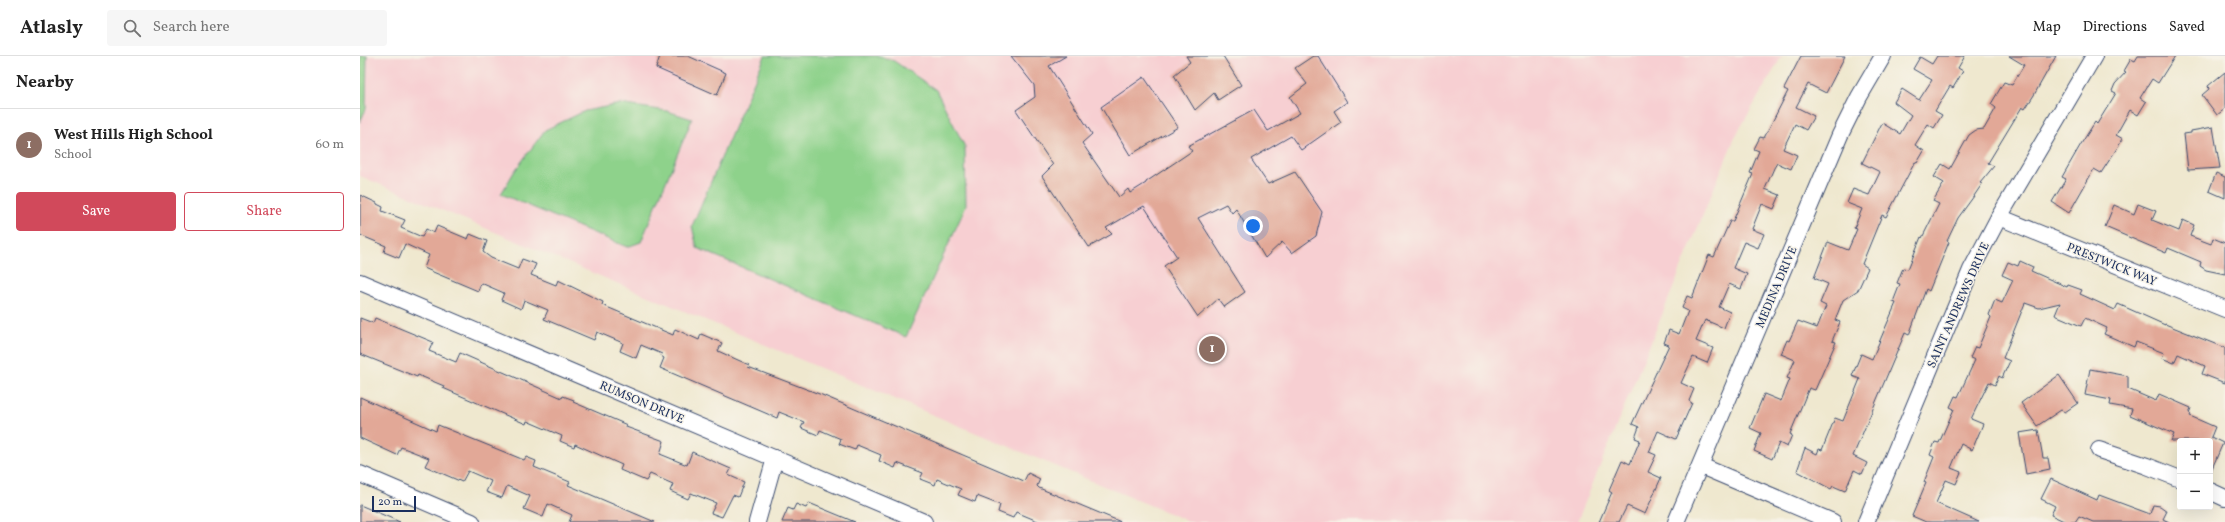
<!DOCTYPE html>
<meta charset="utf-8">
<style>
:root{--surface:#fff;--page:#f6f6f6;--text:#222;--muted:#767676;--line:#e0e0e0;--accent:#d1495b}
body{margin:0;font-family:Vollkorn,serif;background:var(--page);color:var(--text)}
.controls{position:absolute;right:12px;bottom:12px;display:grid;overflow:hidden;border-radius:4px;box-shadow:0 4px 16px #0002}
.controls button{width:36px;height:36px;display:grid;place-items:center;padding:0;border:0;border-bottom:1px solid var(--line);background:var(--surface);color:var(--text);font:20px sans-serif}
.scale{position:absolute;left:12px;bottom:10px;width:44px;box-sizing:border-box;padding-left:4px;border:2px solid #1b2f5e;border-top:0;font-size:11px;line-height:14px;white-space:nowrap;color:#1b2f5e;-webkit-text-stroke:3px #f7f3e8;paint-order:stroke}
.you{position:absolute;left:893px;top:170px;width:14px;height:14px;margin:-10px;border:3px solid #fff;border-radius:50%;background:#1a73e8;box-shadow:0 0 0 6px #1a73e833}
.badge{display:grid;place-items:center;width:26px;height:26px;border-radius:50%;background:var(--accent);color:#fff;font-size:13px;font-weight:700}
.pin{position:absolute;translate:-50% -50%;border:2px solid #fff;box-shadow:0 1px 4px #0006}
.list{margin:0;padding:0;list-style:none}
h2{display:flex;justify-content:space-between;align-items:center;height:52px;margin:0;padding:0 16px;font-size:17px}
h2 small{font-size:13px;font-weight:400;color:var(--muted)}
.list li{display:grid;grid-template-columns:26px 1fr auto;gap:12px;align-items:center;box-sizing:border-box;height:72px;padding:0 16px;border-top:1px solid var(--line)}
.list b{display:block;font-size:15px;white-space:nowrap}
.list p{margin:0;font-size:13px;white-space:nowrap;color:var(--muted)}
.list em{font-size:13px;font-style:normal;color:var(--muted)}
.actions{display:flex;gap:8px;padding:12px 16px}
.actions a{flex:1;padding:9px 0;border:1px solid var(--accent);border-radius:4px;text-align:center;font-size:14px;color:var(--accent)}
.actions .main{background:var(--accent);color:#fff}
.icon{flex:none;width:22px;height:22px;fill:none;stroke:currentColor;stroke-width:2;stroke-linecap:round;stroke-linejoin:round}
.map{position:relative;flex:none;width:1865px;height:466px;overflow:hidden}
header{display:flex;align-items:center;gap:24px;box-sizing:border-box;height:56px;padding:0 20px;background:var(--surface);border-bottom:1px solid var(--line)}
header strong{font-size:19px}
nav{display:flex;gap:22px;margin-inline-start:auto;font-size:14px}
.search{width:280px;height:36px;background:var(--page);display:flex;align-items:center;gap:10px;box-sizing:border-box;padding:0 14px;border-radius:4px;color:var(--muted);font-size:15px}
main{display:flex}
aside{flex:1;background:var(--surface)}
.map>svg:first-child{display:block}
</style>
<header>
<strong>Atlasly</strong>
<div class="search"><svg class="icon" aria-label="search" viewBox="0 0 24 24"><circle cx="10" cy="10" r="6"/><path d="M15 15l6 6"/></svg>Search here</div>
<nav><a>Map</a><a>Directions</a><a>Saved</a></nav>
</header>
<main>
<aside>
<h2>Nearby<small></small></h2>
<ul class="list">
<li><span class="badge" style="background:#8d6e63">1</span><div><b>West Hills High School</b><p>School</p></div><em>60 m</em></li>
</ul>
<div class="actions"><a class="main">Save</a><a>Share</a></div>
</aside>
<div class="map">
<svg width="1865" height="466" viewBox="0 0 1865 466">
<rect width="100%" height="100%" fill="#f7f3e8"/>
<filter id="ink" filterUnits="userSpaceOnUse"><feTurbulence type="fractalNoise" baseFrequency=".025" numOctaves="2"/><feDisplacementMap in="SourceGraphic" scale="8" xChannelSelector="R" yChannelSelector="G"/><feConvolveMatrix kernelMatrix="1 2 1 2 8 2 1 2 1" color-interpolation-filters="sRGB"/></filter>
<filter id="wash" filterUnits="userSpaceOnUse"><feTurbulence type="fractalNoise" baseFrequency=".012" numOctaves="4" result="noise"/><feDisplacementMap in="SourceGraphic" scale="16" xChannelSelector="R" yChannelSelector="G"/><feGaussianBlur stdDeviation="0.9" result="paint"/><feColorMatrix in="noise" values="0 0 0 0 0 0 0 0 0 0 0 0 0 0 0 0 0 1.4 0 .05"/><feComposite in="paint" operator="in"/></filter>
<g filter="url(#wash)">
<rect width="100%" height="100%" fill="#efe8cf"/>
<polygon fill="#f7cfd2" points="0,0 1422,0 1375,81 1217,466 830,466 0,120"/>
<g fill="#8ed28b" stroke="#548074">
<polygon points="0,0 7,0 6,53 0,66"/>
<polygon points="405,0 520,0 534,5 576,34 605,91 606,150 546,281 337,192 332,170"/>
<polygon points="260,48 307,55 332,63 281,186 267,191 141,138 154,116 185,74 225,55"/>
</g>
<g id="blocks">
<g fill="#e2a897">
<polygon points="300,0 328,0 366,17 357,39 296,12"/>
<polygon points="651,0 706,0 689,10 732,78 722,87 759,141 768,133 770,137 786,127 786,126 832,95 828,90 894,54 908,75 940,57 930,41 947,28 935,12 953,0 958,0 987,46 974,55 981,66 941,94 931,80 891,103 908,128 935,116 962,156 956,180 932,197 922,186 905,202 876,153 872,157 866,148 838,162 885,236 864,251 858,243 838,261 804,210 817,201 784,150 746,172 752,178 729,191 682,120 693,109 656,54 675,41 674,29"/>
<polygon points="826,0 863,0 881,29 858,44 854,37 835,54 814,19 830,6"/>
<polygon points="1441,0 1485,0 1466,37 1448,28 1436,51 1454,60 1446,74 1435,68 1423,93 1437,99 1431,113 1417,107 1414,112 1405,133 1420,139 1414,153 1402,148 1392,173 1404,178 1398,192 1384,186 1373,212 1387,218 1381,233 1369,228 1359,251 1370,256 1364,272 1345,264 1336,285 1353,292 1347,307 1333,301 1321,327 1334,333 1329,345 1332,347 1316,383 1298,375 1289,396 1296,399 1288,416 1301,422 1285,458 1267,450 1259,466 1239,466 1252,436 1249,434 1262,404 1270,408 1280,384 1275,382 1279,371 1272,368 1309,289 1304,287 1309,274 1319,278 1328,255 1322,252 1327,240 1332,242 1349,199 1354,201 1370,165 1373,165 1393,118 1390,117 1399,95 1394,93 1400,81 1404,82 1428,35 1424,33"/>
<polygon points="1577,0 1605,0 1598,12 1603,15 1593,32 1590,30 1575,55 1582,59 1574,72 1568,68 1555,89 1564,95 1557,107 1555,106 1526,161 1522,159 1502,208 1508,212 1498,234 1483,244 1475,264 1480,266 1472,285 1476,286 1455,334 1449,332 1430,378 1432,379 1427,391 1419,387 1412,403 1394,395 1401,377 1390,372 1404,338 1421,345 1430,323 1427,322 1435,304 1421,298 1427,284 1429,285 1438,265 1457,272 1466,250 1460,247 1468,228 1454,222 1468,186 1488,194 1497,173 1494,172 1502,153 1487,147 1493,133 1509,139 1520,116 1502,107 1522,67 1540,78 1551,59 1534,46 1542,33 1559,44 1572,24 1553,13 1560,1 1572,8"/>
<polygon points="1649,0 1696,0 1674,39 1665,53 1662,51 1628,107 1634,110 1620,127 1622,128 1614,140 1598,162 1587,185 1589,186 1569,235 1566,233 1549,279 1545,277 1493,400 1507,407 1502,418 1494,414 1485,435 1473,430 1471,433 1437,415 1445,392 1457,398 1459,393 1462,394 1475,362 1483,365 1500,323 1492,320 1501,298 1512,303 1536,247 1533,246 1540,228 1537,227 1543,212 1548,213 1561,181 1562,182 1579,148 1573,145 1584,127 1574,121 1582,108 1590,113 1609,79 1616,74 1624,73 1636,52 1631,48 1644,26 1652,29 1664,9"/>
<polygon points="1778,0 1815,0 1798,27 1792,23 1780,42 1786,46 1778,59 1770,54 1756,79 1763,83 1741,117 1734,113 1709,157 1692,146 1706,123 1702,121 1721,88 1735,66 1737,68 1756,37 1752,35 1755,28 1766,16 1764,15 1771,3 1775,5"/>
<polygon points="1865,16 1865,53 1857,59 1842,39 1849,33 1848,30"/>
<polygon points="784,21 818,71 770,99 741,51"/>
<polygon points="1853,71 1860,112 1828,114 1824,78 1831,77 1831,75"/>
<polygon points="1856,117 1865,121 1865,142 1849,135"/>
<polygon points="0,139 17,147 17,148 23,151 22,155 45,164 41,172 62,181 66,173 74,177 77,170 108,183 110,178 127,185 123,196 131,202 158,213 162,203 176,208 171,219 196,229 198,224 243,246 242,249 313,279 315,273 339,284 341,278 362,287 358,295 389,309 388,311 462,339 664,425 668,417 680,423 677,430 679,432 761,466 680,466 656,456 653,462 638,456 640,449 617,440 615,446 598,439 601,433 577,423 575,429 560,423 563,417 537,407 535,412 519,405 521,399 497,389 495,394 479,388 481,383 460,374 458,379 441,372 444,366 419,356 417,362 300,312 304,302 301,300 302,298 281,289 276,302 260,295 263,287 237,276 234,284 184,263 188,254 164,244 161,253 141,244 144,237 121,227 118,235 73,216 64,212 69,199 45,188 39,202 24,196 26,190 0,179"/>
<polygon points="1778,148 1796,155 1792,164 1819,175 1823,164 1834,169 1830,180 1851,188 1853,182 1865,187 1865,218 1846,214 1840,210 1841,206 1808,192 1806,197 1745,171 1754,149 1774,158"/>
<polygon points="1660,205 1673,211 1671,215 1707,231 1708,229 1722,234 1720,238 1755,254 1758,248 1805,269 1805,268 1865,292 1865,327 1842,318 1845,310 1818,298 1814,307 1802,302 1804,297 1776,286 1774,291 1744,278 1747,272 1725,262 1721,270 1695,259 1700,247 1679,252 1665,247 1643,302 1650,305 1642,322 1639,320 1635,329 1629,326 1611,363 1623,368 1612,394 1601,388 1591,412 1601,416 1596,428 1586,424 1576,447 1619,466 1566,466 1552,460 1566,427 1564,426 1574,401 1570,399 1575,386 1579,387 1594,353 1590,351 1595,340 1598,341 1615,304 1610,302 1615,291 1618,292 1631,261 1629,259 1635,244 1642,247 1653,224 1642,219 1648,206 1658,210"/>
<polygon points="0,262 13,267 15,262 73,286 69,295 96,306 100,297 202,342 203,340 214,344 213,346 267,369 266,371 304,385 300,398 327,409 332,396 371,413 368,419 384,426 378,441 373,439 362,461 351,457 356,447 331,437 328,443 310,435 313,428 290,418 286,425 260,414 262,409 215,388 214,391 200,385 202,380 167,365 166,368 83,332 84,330 58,319 57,321 0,298"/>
<polygon points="1730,313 1768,320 1768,333 1796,345 1799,338 1831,352 1829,357 1831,358 1830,360 1855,371 1851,381 1863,387 1850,417 1850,383 1849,385 1811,385 1814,378 1770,359 1772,353 1750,349 1751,344 1725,339"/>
<polygon points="1699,319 1718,347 1705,356 1701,354 1677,370 1661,347"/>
<polygon points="0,341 76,375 78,369 164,404 166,401 176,405 174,411 210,426 208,429 295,466 209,466 212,459 188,448 183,461 164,453 170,440 147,430 142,442 126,436 131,425 108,415 102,426 65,410 69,402 41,391 37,399 0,382"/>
<polygon points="1678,374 1683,402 1688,402 1690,413 1666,418 1659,377"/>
<polygon points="1691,423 1737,444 1739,439 1790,458 1793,449 1800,450 1807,455 1803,463 1809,466 1733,466 1719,460 1715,466 1706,466 1691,459 1695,450 1681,443"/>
<polygon points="449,447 495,466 422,466 428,452 433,454 436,448 446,452"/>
<polygon points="0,449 40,466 0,466"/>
</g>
</g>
</g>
<g filter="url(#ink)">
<use href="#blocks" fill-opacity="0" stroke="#3b4b6f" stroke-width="1"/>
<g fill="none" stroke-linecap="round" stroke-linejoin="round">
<defs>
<g id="street">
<polyline points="1639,161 1865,253"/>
<polyline points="0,226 564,466"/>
<polyline points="1739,394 1787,410 1820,423"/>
<polyline points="1341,410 1473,466"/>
<polyline points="0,418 112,466"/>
<polyline points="1850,435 1865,442"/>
<polyline points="397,466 415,402"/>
<polyline points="1316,466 1480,79 1499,41 1523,0"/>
<polyline points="1506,466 1611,214 1639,161 1734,0"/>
</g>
</defs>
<use href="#street" stroke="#3b4b6f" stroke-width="18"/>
<use href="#street" stroke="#fff" stroke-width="16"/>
</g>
</g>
<g text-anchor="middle" stroke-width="3" stroke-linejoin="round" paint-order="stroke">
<g font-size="12" fill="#1b2f5e" stroke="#f7f3e8">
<text transform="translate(1752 208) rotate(22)" y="4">PRESTWICK WAY</text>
<text transform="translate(1416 231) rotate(-67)" y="4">MEDINA DRIVE</text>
<text transform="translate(1598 249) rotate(-66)" y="4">SAINT ANDREWS DRIVE</text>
<text transform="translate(282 346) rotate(23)" y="4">RUMSON DRIVE</text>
</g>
</g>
</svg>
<div class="controls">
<button>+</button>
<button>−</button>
</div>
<div class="scale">20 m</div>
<div class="you"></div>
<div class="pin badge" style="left:852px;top:293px;background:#8d6e63">1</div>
</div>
</main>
